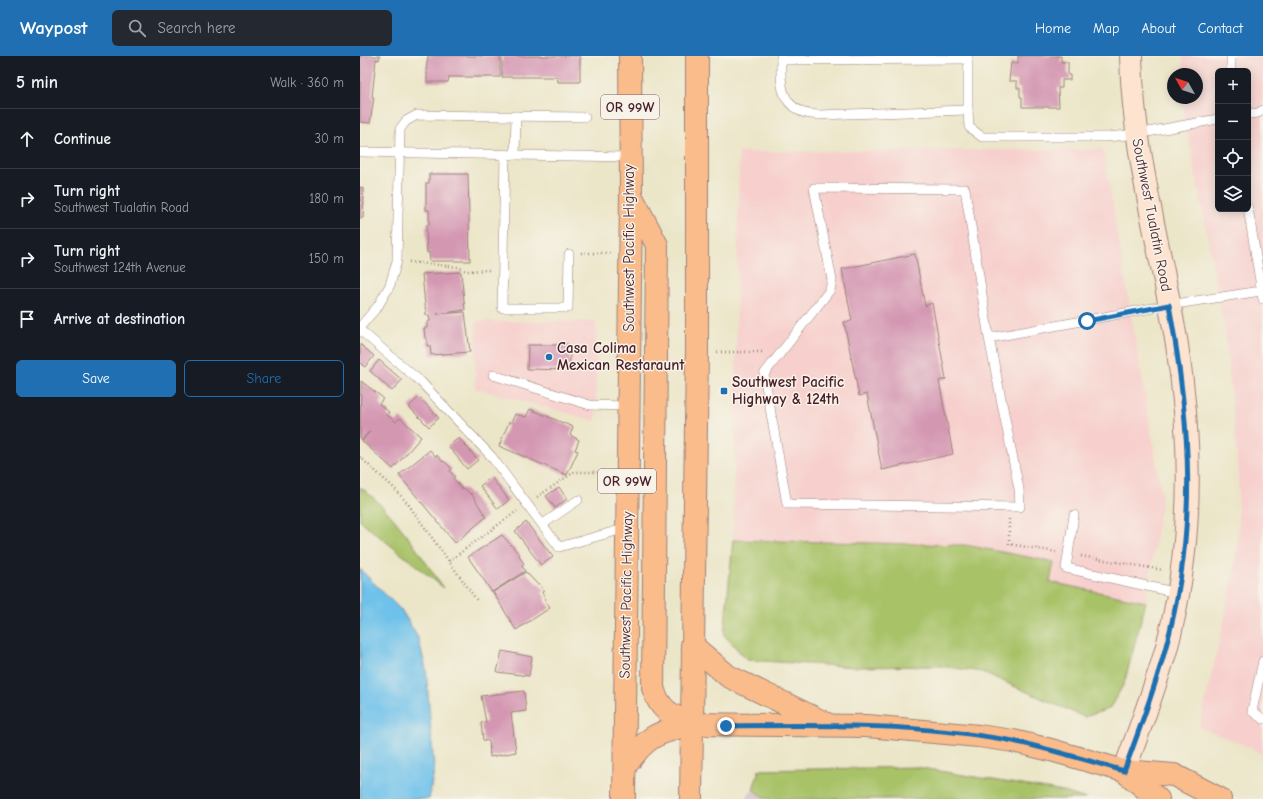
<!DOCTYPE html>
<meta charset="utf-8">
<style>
:root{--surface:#171b24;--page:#242831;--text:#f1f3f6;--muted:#9ea1a6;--line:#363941;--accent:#1f6fb2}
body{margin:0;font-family:"Comic Neue",sans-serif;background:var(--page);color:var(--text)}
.controls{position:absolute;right:12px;top:12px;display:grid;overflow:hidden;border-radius:6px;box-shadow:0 2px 10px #0003}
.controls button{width:36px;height:36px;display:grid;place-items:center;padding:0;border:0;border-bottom:1px solid var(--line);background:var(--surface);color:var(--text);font:20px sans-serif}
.compass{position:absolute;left:807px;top:12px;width:36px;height:36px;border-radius:50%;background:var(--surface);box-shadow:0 2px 10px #0003;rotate:309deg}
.stop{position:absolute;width:12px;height:12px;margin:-9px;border:3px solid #1f6fb2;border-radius:50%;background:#fff}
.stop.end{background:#1f6fb2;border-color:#fff;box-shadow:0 1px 4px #0008}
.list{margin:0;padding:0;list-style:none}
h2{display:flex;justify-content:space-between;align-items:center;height:52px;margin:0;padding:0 16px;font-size:17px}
h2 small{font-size:13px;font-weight:400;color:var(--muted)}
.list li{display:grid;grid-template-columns:26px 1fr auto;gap:12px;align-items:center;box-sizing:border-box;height:60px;padding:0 16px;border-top:1px solid var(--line)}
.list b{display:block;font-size:15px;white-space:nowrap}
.list p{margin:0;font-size:13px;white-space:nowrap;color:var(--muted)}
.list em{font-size:13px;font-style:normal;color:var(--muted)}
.actions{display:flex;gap:8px;padding:12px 16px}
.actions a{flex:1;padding:9px 0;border:1px solid var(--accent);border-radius:6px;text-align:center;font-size:14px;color:var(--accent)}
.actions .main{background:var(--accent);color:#fff}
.icon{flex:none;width:22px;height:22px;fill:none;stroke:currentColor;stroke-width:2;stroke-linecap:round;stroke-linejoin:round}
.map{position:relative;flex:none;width:903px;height:743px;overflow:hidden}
header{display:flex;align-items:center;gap:24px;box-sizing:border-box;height:56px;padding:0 20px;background:var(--accent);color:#fff}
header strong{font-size:19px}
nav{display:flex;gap:22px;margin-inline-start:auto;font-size:14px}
.search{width:280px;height:36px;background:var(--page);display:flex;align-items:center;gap:10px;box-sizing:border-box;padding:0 14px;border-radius:6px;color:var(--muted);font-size:15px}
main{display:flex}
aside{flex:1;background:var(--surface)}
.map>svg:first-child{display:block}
</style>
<header>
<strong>Waypost</strong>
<div class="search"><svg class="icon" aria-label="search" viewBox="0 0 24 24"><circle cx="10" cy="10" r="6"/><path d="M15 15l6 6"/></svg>Search here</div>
<nav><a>Home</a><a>Map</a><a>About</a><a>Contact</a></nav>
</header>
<main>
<aside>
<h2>5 min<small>Walk · 360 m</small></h2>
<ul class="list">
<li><svg class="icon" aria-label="ahead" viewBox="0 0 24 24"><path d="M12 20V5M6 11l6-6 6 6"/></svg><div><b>Continue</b></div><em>30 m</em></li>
<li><svg class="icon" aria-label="right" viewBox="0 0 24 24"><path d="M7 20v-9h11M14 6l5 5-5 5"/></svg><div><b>Turn right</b><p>Southwest Tualatin Road</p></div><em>180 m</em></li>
<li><svg class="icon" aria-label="right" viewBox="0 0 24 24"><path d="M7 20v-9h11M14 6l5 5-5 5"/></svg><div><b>Turn right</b><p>Southwest 124th Avenue</p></div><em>150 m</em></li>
<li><svg class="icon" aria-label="arrive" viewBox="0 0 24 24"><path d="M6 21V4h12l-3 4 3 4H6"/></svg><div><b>Arrive at destination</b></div></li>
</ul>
<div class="actions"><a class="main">Save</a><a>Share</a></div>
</aside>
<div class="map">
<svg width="903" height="743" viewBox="0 0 903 743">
<rect width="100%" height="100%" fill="#f7f3e8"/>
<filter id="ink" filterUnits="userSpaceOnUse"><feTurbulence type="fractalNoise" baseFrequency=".025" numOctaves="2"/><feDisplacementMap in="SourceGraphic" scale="8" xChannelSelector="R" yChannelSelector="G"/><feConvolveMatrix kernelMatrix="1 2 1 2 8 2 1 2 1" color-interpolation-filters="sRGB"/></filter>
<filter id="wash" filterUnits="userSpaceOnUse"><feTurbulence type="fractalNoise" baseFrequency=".012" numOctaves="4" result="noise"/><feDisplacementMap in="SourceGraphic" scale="16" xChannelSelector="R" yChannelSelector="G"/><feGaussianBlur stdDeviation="0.9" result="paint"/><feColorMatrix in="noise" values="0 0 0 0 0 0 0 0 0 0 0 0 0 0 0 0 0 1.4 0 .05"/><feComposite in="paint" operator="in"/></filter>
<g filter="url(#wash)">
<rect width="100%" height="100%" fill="#ece6c9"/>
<g fill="#f7d0cd" fill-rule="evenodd">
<path d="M823 0H903V699L893 693 839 671 864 566 878 488V412L865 274 822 47V42H837V18H823ZM858 15H888V153H858Z"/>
<polygon points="743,93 802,439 786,546 689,526 693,506 605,489 373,484 379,96"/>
<polygon points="116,265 236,266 236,365 115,332"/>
</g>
<polygon fill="#d2bec3" points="393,733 408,735 417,743 386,743"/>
<g fill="#a8c268" stroke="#79704a">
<path d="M0 431C36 457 58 497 84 532L0 465Z"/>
<polygon points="373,484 605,489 694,506 690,526 786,546 764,628 749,653 724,661 622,616 580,610 494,611 387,604 364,579"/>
<polygon points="556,711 704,736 726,743 406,743 393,733 399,714"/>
</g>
<polygon fill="#6dc1ea" stroke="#5c708a" points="0,513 42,555 58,582 66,613 74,713 69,743 0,743"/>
<g id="blocks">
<g fill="#d497b2">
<polygon points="0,0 20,0 19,4 16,3 12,41 14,41 10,67 0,66"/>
<polygon points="68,0 140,0 140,21 89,21 88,26 67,26 67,16 66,15"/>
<polygon points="142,0 220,0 220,26 198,26 197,21 142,21"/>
<polygon points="658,0 701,0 701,6 708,6 708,19 710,19 710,24 702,24 702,32 698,32 699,51 662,51 662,41 660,41 660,32 657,32 657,25 649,25 651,7 658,7"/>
<polygon points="69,118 108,118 110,205 70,205 69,196 67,197 66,169 69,169 69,154 66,154 66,127 69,127"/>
<polygon points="0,131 3,132 3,141 4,141 3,162 0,162"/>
<polygon points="555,198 565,250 572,247 586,323 579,325 593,398 522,414 507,338 499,340 484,266 492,265 482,213"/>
<polygon points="101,216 105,254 77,258 105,256 110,296 71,299 70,290 67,290 67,283 65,282 64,272 67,272 67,266 70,265 69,259 66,259 62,218"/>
<polygon points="0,288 14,300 5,311 0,307"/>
<polygon points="168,289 210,289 210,314 167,313"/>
<polygon points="19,304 42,324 32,335 10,315"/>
<polygon points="1,325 23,342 19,348 29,356 27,359 36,366 40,362 61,381 33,413 2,385 10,375 2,384 0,382"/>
<polygon points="59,341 79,362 69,371 49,351"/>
<polygon points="170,353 213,371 210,379 219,384 215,394 218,395 207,419 139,390 149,366 151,367 155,358 166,361"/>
<polygon points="99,382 118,404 107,413 88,390"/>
<polygon points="70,394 76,401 77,399 83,406 84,405 92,413 90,415 95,421 93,422 102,433 104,432 110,438 111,437 126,461 95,487 39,419"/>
<polygon points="131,421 149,444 138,453 120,430"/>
<polygon points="199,431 207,443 195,452 186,440"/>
<polygon points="166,466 193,501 181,509 155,475"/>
<polygon points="142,479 160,499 159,500 164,508 162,510 165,515 132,536 108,501"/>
<polygon points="166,516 177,528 179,527 184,535 182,536 186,544 185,545 190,552 156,574 133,536"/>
<polygon points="142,595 172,601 169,620 137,616"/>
<polygon points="164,635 166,655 151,657 156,696 130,701 129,685 123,684 121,667 126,666 121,640"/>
</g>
</g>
</g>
<g filter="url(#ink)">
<use href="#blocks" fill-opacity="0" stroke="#9b827a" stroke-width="1"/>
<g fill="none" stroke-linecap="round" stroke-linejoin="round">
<defs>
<g id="lane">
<path d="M421 0C421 21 418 44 440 55 444 58 452 58 458 59L608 54V0"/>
<polyline points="421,4 608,3"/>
<polyline points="871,15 871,0"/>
<polyline points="608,54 609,71 622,81 747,81 777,78 858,63"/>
<polyline points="888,58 898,57 903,54"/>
<polyline points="0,96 270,101"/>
<polyline points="145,99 142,252 208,252 209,198"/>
<polyline points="155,99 156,60"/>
<polyline points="888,152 903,243"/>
<polyline points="0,271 18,250 30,229 37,205 40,73 46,65 57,59 225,61"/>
<polyline points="0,274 61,326 131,400 199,491 267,472"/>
<polyline points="629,282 659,433 660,451 427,448 404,318 470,234 472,224 454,132 605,133 629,282 809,249 901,235"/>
<polyline points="133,319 230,349 267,350"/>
<polyline points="714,459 706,512 818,537"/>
<polyline points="183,468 218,444"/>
<polyline points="903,605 892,655 903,663"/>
</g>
<path id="secondary" d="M764 715C779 675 794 635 806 594 833 493 833 391 817 289 801 193 773 98 771 0"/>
<g id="primary">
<polyline points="332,668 507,670 619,680 653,685 691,694 764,715 814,719 860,743"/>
<polyline points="764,715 798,743"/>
</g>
<g id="highway">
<path d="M272 141 297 189 293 632C300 655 311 659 332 668"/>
<polyline points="332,589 368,620 469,669"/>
<path d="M265 711C286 680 296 677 332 668"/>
<polyline points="264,743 271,139 270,0"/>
<polyline points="331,743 337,296 337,0"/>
</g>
</defs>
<use href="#lane" stroke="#9b827a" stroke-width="10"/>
<use href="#secondary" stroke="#9b827a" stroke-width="24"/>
<use href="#primary" stroke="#9b827a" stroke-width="24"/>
<use href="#highway" stroke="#9b827a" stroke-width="24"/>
<g stroke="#9b827a" stroke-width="2.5" stroke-dasharray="1 3" stroke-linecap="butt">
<polyline points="221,197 250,197"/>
<polyline points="49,206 98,211 106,215 131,214"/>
<polyline points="357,296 404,296"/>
<polyline points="0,401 34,432 48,448 118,546"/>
<polyline points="177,441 214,416 249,416"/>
<polyline points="649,463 649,488 696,496"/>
<polyline points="721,500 803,514"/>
<polyline points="89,505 157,455"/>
</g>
<use href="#lane" stroke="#fff" stroke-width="9"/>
<use href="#secondary" stroke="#fde4d1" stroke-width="22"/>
<use href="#primary" stroke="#fabc8b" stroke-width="22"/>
<use href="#highway" stroke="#fabc8b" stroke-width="22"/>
</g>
</g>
<g fill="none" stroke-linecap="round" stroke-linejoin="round" filter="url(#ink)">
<path stroke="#1f6fb2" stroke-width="5" d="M366 670C462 669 558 667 653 685 690 693 727 704 764 715 779 675 794 635 805 594 838 475 831 369 809 249L727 265"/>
</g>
<g fill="#1f6fb2" stroke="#f7f3e8" stroke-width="1.5">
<circle cx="189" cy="301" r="4"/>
<rect x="360" y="331" width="8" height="8" rx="2"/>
</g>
<g text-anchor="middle" stroke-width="3" stroke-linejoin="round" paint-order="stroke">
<g fill="#f7f3e8" stroke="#7e5f64" stroke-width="1">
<rect x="241" y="39" width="58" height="24" rx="3"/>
<rect x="238" y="413" width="58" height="24" rx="3"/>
</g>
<g font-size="14" font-weight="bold" fill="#4a1f2b">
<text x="270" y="56">OR 99W</text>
<text x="267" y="430">OR 99W</text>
</g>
<g font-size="15" fill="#4a1f2b" stroke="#f7f3e8">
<text transform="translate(792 159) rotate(79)" y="5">Southwest Tualatin Road</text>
<text transform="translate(269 192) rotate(-90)" y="5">Southwest Pacific Highway</text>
<text transform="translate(266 539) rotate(-89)" y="5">Southwest Pacific Highway</text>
</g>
<g font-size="15" font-weight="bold" fill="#4a1f2b" stroke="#f7f3e8" text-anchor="start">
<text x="197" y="297">Casa Colima<tspan x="197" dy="17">Mexican Restaraunt</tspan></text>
<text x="372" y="331">Southwest Pacific<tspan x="372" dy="17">Highway &amp; 124th</tspan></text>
</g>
</g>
</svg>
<div class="controls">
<button>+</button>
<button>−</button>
<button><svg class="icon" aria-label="locate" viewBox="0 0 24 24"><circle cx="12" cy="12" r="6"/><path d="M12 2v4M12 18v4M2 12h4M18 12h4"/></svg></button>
<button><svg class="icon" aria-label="layers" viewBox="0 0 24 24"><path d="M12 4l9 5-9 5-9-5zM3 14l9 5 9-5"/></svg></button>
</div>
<svg class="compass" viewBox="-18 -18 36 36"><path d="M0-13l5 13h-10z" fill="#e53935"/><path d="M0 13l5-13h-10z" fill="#9ea1a6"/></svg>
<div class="stop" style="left:727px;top:265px"></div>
<div class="stop end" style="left:366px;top:670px"></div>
</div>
</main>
